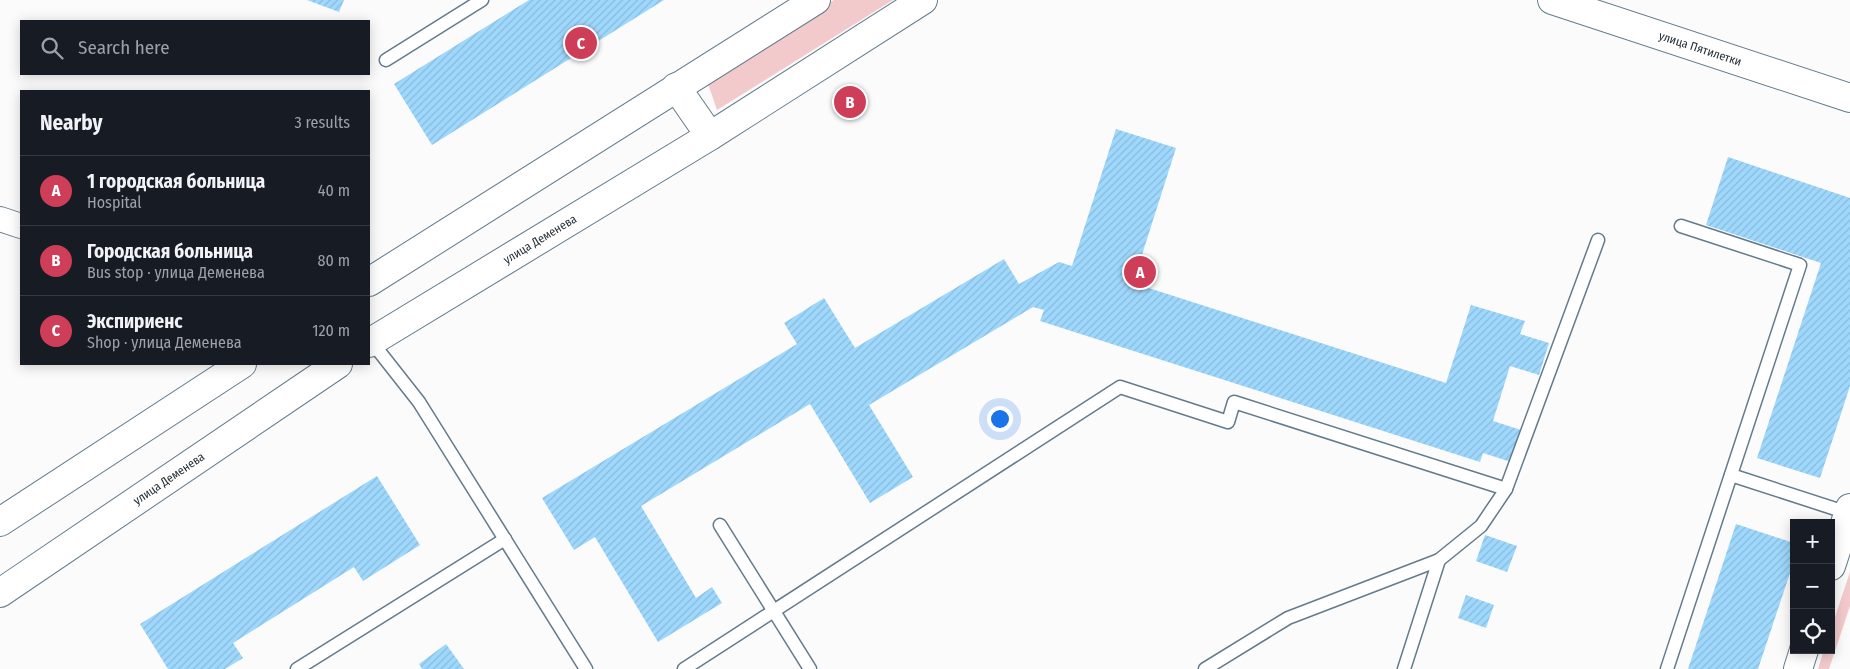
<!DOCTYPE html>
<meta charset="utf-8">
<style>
:root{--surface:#171b24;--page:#242831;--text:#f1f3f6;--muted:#9ea1a6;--line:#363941;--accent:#ce3e58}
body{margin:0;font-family:"Fira Sans Condensed",sans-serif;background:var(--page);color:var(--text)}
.controls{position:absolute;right:15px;bottom:15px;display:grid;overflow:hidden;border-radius:0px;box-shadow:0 2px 12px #0003}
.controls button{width:45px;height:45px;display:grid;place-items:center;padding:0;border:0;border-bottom:1px solid var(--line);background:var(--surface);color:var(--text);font:25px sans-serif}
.you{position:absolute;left:999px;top:418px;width:18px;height:18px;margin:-12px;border:4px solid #fff;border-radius:50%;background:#1a73e8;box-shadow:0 0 0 8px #1a73e833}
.badge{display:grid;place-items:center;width:32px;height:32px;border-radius:50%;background:var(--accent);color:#fff;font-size:16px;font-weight:700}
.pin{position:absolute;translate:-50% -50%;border:2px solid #fff;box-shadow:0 1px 5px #0006}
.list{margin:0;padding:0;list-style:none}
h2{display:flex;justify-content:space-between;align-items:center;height:65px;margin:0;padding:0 20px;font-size:21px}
h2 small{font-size:16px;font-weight:400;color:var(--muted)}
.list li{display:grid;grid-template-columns:32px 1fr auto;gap:15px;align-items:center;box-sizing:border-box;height:70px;padding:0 20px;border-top:1px solid var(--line)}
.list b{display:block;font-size:19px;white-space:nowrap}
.list p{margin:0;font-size:16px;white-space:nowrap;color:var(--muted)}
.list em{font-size:16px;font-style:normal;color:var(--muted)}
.icon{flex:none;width:28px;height:28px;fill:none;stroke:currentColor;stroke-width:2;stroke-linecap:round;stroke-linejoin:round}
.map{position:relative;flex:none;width:1850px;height:669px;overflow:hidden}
.search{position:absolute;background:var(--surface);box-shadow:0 2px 12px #0003;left:20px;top:20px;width:350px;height:55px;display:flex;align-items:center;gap:12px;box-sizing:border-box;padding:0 18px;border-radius:0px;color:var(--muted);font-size:19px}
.panel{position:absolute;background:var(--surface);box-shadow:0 2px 12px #0003;left:20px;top:90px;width:350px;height:275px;border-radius:0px}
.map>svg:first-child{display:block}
</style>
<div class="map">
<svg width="1850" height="669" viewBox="0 0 1850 669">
<defs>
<pattern id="building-hatch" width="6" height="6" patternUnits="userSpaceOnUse" patternTransform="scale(1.25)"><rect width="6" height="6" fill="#9fd8fd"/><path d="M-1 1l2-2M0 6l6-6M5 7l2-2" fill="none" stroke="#89bad9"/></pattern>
</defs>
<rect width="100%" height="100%" fill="#fbfbfb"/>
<g fill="#f3cacc">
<polygon points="834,0 893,0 717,110 706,78"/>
<polygon points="1850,572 1850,606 1829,669 1818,669 1824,650 1831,650 1831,629"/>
</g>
<g fill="url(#building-hatch)">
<polygon points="307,0 344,0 339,12"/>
<polygon points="529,0 664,0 432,145 394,84"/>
<polygon points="1116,129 1176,148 1133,283 1446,383 1471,305 1525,321 1520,334 1549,343 1539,375 1510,366 1493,421 1521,430 1511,462 1483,453 1480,462 1040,321 1044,310 1033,307 869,405 913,477 870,503 810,404 641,506 696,598 712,587 722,603 658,642 595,537 574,550 542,498 797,344 784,323 824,298 855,348 1004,259 1019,284 1059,262 1072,266"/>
<polygon points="1728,157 1850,198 1850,386 1820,478 1757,458 1821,263 1706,225"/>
<polygon points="377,476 420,545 363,581 354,567 233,643 243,658 225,669 168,669 140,624"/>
<polygon points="1736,524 1794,543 1794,561 1758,669 1688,669"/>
<polygon points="1485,535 1517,546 1507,572 1476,561"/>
<polygon points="1466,595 1494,605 1486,628 1458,618"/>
<polygon points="446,644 464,669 422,669 419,664"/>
</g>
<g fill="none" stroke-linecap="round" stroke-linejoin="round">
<defs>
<g id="lane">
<polyline points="386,60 482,0"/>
<polyline points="369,341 371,341 419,402 586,669"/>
<polyline points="1731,475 1848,513"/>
<polyline points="720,525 810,669"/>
<polyline points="297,669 505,539"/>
<polyline points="684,669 1120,387 1228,422 1234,402 1506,489"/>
<polyline points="1205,669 1288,618 1439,560"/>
<polyline points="1404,669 1439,560 1481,526 1506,489 1598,240"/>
<polyline points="1667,669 1800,265 1681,226"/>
</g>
<polyline id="street" points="0,219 21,226"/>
<g id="secondary">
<path id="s1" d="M1552 0 1850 98"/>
<polyline points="676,87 710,136"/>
<polyline points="369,282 816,0"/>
<path id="s2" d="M369 343 710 136 923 0"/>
<polyline points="0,522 242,364"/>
<polyline points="1831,566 1850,508"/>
<path id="s3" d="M0 593 338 364"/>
<polyline points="1798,669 1804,650"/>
</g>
</defs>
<use href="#lane" stroke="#637b8b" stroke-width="15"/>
<use href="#street" stroke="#637b8b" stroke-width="26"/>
<use href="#secondary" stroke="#637b8b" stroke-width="30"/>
<use href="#lane" stroke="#fff" stroke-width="12"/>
<use href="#street" stroke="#fff" stroke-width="24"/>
<use href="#secondary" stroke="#fff" stroke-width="28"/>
</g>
<g text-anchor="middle" stroke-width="5" stroke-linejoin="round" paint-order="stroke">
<g font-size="12" fill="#252f36" stroke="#fbfbfb">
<text dy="4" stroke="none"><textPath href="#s1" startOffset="156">улица Пятилетки</textPath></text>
<text dy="4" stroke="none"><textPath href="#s2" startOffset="200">улица Деменева</textPath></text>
<text dy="4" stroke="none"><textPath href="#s3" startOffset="204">улица Деменева</textPath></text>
</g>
</g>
</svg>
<div class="controls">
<button>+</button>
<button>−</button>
<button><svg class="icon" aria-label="locate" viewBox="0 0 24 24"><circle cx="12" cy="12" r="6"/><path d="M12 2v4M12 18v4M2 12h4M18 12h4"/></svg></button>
</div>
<div class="you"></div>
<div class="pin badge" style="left:1140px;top:272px">A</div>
<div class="pin badge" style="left:850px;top:102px">B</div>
<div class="pin badge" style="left:581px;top:43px">C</div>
<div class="search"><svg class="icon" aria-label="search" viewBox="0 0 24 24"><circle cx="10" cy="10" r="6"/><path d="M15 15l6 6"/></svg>Search here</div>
<section class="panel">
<h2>Nearby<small>3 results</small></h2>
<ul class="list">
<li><span class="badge">A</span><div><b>1 городская больница</b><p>Hospital</p></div><em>40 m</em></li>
<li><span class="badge">B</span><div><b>Городская больница</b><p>Bus stop · улица Деменева</p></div><em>80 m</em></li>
<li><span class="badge">C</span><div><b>Экспириенс</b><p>Shop · улица Деменева</p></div><em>120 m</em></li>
</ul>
</section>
</div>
